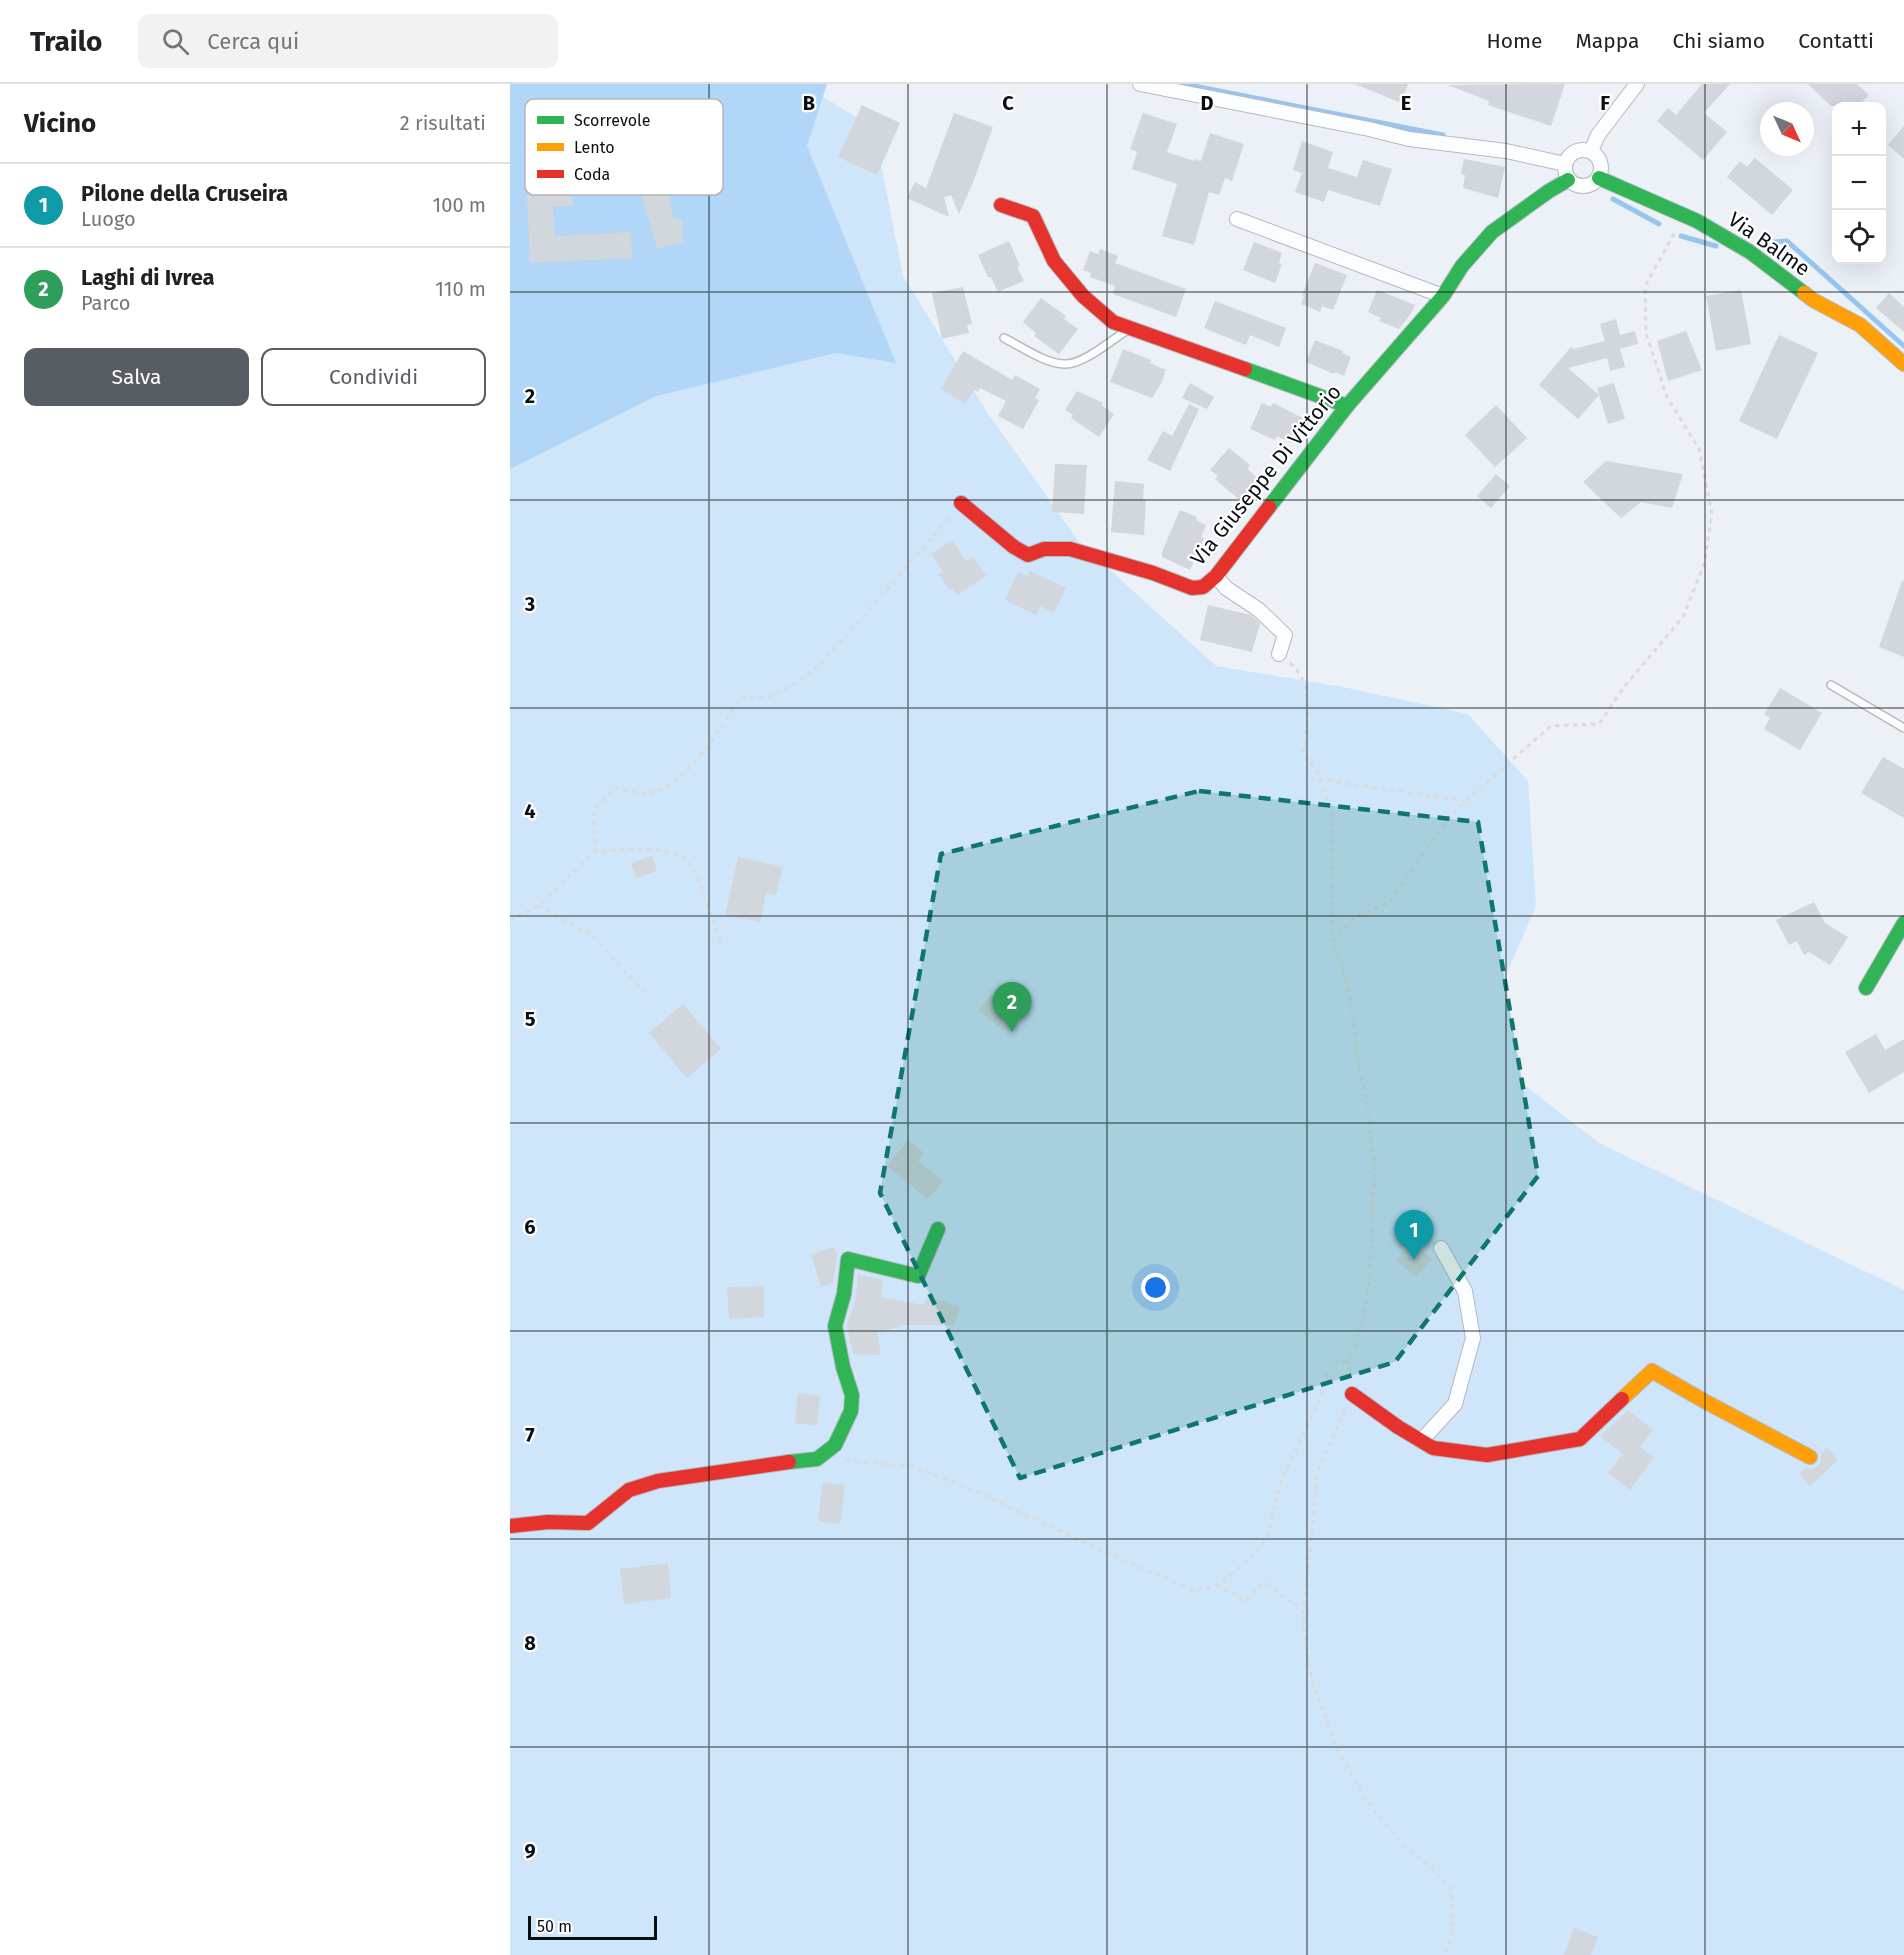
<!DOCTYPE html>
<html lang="it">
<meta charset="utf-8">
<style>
:root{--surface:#fff;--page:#f2f2f2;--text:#202124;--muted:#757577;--line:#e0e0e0;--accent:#585d63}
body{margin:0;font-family:"Fira Sans",sans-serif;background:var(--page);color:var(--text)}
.controls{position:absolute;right:18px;top:18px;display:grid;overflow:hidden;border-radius:12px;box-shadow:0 6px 24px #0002}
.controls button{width:54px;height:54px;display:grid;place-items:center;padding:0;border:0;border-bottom:2px solid var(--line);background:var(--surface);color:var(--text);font:30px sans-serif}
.compass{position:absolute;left:1250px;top:18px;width:54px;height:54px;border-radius:50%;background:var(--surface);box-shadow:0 6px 24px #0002;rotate:134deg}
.scale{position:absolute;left:18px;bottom:15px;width:129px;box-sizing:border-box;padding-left:6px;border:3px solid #090e13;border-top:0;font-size:16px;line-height:21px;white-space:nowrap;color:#090e13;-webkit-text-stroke:4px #fff;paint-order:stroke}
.you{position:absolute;left:646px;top:1204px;width:21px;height:21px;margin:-15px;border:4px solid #fff;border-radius:50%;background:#1a73e8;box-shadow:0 0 0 9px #1a73e833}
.badge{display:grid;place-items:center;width:39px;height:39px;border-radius:50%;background:var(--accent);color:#fff;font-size:20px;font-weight:700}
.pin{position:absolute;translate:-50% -50px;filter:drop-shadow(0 2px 3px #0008)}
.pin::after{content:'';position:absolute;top:32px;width:21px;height:18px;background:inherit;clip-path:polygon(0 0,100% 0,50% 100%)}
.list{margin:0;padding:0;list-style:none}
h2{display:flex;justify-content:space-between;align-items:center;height:78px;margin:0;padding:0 24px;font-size:26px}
h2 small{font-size:20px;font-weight:400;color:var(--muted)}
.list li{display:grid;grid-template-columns:39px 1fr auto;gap:18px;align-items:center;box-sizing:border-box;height:84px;padding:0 24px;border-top:2px solid var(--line)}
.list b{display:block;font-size:22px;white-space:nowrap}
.list p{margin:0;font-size:20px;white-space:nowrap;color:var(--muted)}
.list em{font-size:20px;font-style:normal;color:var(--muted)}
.actions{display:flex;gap:12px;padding:18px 24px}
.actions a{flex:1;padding:14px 0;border:2px solid var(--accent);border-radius:12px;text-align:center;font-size:21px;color:var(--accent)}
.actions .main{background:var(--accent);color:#fff}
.icon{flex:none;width:33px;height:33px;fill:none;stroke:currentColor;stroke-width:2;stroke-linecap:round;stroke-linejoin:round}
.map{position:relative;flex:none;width:1394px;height:1871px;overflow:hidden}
header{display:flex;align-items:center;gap:36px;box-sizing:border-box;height:84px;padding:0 30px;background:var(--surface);border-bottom:2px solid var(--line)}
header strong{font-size:28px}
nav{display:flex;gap:33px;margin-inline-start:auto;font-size:21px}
.search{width:420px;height:54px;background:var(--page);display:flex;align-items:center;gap:15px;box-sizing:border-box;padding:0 21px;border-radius:12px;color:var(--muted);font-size:22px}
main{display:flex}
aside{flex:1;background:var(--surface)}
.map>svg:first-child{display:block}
</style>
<header>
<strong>Trailo</strong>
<div class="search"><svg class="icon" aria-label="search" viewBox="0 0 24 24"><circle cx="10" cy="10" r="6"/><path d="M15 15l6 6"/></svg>Cerca qui</div>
<nav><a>Home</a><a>Mappa</a><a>Chi siamo</a><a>Contatti</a></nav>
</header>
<main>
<aside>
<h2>Vicino<small>2 risultati</small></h2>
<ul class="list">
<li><span class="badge" style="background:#0f9aa8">1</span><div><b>Pilone della Cruseira</b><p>Luogo</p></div><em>100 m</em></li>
<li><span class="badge" style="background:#2e9e5b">2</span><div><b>Laghi di Ivrea</b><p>Parco</p></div><em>110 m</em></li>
</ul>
<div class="actions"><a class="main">Salva</a><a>Condividi</a></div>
</aside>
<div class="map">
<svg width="1394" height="1871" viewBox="0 0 1394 1871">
<rect width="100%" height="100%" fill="#ebf1f7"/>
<polygon fill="#cfe5fa" points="292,0 364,44 393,192 477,328 569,458 706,582 833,603 958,630 1018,697 1026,822 994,896 1013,1000 1089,1059 1394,1206 1394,1871 0,1871 0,10"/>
<polygon fill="#b1d6f7" points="0,0 317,0 297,62 386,279 326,269 146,312 0,385"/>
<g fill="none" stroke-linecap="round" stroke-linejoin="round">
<g stroke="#98c5ed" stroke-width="5">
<polyline points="674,0 933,51"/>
<polyline points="1103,115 1149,140"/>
<polyline points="1171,152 1206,162"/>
<polyline points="1253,159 1277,157 1394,262"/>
</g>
</g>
<g fill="#d1d7dc">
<polygon points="845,0 898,0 891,19"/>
<polygon points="1055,0 1041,42 978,21 979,17 938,1"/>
<polygon points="1192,0 1220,0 1194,29 1217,48 1193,76 1147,37 1158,24 1166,31"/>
<polygon points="1298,0 1347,0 1359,11 1348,22 1321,22"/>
<polygon points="352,21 390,39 367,91 328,73"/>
<polygon points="444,29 483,43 462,101 449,130 441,111 434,113 439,133 397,114 405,98 416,104"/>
<polygon points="633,29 667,40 657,68 684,77 685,75 691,77 700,49 734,60 722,97 715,94 709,111 699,108 684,161 652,152 667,100 622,85 627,68 620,65"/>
<polygon points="1394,42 1394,75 1378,61"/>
<polygon points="792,57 823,68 818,84 847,93 853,76 882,85 870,122 818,106 814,118 785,108 792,89 783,86"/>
<polygon points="1245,74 1283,106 1262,131 1217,93 1230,77 1237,83"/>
<polygon points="954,75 995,83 988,114 953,104 955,91 951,90"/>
<polygon points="158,98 163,134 172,136 173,158 147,165 130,105"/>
<polygon points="62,108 63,122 43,123 45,152 121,148 122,174 20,179 17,110"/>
<polygon points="499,157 510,182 507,183 514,197 488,208 481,193 478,193 468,171"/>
<polygon points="744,158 772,169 769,179 772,180 765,199 733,186"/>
<polygon points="590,165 608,172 605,179 676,205 666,233 603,210 605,202 580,193 581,189 573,186 580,167 588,170"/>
<polygon points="805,179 837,191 823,226 812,222 810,228 791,220 794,212 792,211"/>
<polygon points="453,203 462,240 457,241 459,249 432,255 422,209"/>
<polygon points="867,206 905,221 900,231 889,245 869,237 871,234 858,228"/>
<polygon points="1231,206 1241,260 1206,267 1196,212"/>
<polygon points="1379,209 1394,223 1394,248 1366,224"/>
<polygon points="531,214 556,232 554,235 568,245 549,270 524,252 526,249 513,238"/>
<polygon points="705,217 776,244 769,263 740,251 736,261 694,244"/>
<polygon points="1106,235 1110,251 1125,247 1128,260 1110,265 1115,283 1100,287 1097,274 1058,284 1089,311 1068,335 1029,301 1061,263 1064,265 1095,257 1090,240"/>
<polygon points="1176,247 1192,286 1158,297 1147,257"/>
<polygon points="1269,251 1308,269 1267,355 1229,337"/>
<polygon points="805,256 833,267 832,269 841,273 834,292 825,288 824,290 796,278"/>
<polygon points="613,265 641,276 640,279 656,286 652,298 642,314 600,298"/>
<polygon points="453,267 502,296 505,291 530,305 525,314 529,316 513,345 488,332 496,317 470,304 468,308 464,306 455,320 431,305"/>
<polygon points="680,299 704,313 697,325 672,314"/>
<polygon points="1104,299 1115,335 1098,340 1087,304"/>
<polygon points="567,307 593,319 591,321 604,330 589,353 561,334 563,331 555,326"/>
<polygon points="752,319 761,323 763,319 793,334 781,359 767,352 765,356 740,345"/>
<polygon points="679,320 689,325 660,387 637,376 653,347 662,352"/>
<polygon points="986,321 1017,354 985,383 955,351"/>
<polygon points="719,364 740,381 737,385 749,395 731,417 705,395 708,392 700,386"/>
<polygon points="1096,377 1173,390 1162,424 1131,418 1111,434 1073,398"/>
<polygon points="545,380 577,381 574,430 542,428"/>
<polygon points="986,390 1000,402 981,424 967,412"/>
<polygon points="605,397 634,400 633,416 636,416 634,451 601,448"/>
<polygon points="670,426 687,433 686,436 696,441 691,453 694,454 680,486 652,473 652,468"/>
<polygon points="442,456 456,477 463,473 476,492 447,511 442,504 439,506 429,490 433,488 421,470"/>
<polygon points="520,487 556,504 544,529 530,522 526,531 495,516 508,488 518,492"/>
<polygon points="1392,497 1394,497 1394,573 1369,563"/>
<polygon points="698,521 741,531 750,539 742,568 690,556"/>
<polygon points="1270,604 1312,629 1290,666 1254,645 1260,634 1254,630"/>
<polygon points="1373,673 1394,685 1394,734 1351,709"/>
<polygon points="142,772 147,787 126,794 121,779"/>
<polygon points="228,773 273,783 266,811 256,809 250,838 215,831"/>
<polygon points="1304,818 1315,839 1338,853 1320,881 1299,868 1294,871 1287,857 1279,861 1266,836"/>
<polygon points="481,910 507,931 494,947 468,927"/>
<polygon points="173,920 211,965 177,994 139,949"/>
<polygon points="1366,950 1375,966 1394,955 1394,988 1359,1009 1335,968"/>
<polygon points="398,1056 414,1069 408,1077 433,1097 418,1115 377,1082"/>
<polygon points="903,1158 922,1175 906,1193 886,1176"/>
<polygon points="324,1163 327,1172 323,1199 311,1203 301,1170"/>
<polygon points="348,1190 373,1196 371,1213 413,1221 418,1212 450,1223 444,1241 393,1241 367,1249 371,1271 343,1270 337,1242 346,1213"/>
<polygon points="254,1202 254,1233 219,1235 217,1203"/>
<polygon points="288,1309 310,1312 307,1342 285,1339"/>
<polygon points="1118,1326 1143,1346 1130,1363 1144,1374 1120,1406 1098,1389 1113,1370 1090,1352"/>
<polygon points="1317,1364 1328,1376 1300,1402 1289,1390 1296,1384 1301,1385 1307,1383 1311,1378 1311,1370"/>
<polygon points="313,1398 335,1401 330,1440 308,1437"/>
<polygon points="158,1479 161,1514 114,1520 110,1485"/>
<polygon points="1064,1844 1088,1853 1081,1871 1054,1871"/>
</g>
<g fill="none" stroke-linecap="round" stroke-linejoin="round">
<defs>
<g id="lane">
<path d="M494 254C510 262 536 280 554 280 573 281 600 257 616 247"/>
<polyline points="1321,601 1394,644"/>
</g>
<g id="street">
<polyline points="630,0 859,45 899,55 996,67 1055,80"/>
<circle cx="1073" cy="84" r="18"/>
<polyline points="1081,67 1088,51 1127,0"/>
<polyline points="727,135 933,212"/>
<polyline points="706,492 716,504 749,526 775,551 769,570"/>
<polyline points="911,1357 945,1320 963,1254 955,1207 931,1164"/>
</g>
<g id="fast">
<polyline points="1089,94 1187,137 1240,168 1294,209"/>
<polyline points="735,285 837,322"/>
<polyline points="759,423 837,322 933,212 952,182 982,148 1039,107 1058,96"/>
<polyline points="1356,904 1394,839"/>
<polyline points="279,1378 307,1375 325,1361 341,1327 342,1311 333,1283 325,1242 334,1210 338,1175 408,1192 428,1145"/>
</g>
<g id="slow">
<polyline points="1294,209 1303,216 1350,241 1394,280"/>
<polyline points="1112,1315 1142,1287 1196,1318 1300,1373"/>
</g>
<g id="jam">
<polyline points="491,121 523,132 544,177 573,212 603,238 735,285"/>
<polyline points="451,419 504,463 518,471 534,465 560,465 643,489 682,504 693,503 706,492 759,423"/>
<polyline points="842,1310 888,1343 923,1364 977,1371 1070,1355 1112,1315"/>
<polyline points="0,1442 38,1438 78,1439 119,1406 148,1397 279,1378"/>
</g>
</defs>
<use href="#lane" stroke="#b5babf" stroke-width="10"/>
<use href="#street" stroke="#b5babf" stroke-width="16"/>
<use href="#fast" stroke="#b5babf" stroke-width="16"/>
<use href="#slow" stroke="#b5babf" stroke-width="16"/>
<use href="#jam" stroke="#b5babf" stroke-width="16"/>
<g stroke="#d9dbde" stroke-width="3" stroke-dasharray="4.5 4.5" stroke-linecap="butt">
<path d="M780 579C806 601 797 639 793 669L807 688 823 729 822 856"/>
<polyline points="800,694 955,717"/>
<path d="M85 768 84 725 106 704C116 706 129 710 139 709 176 703 211 643 231 613L263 612 301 589 341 547 440 432"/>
<polyline points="28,822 83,852 134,908"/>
<polyline points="0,836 28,822 85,768 118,765 146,766 171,771 185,786 212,861"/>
<polyline points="837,1280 845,1262 855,1227 859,1198 865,1078 860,1053 857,1015 849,983 839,908 831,878 822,858 845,833 879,819 934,740 955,717 1041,642 1089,640 1114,603 1173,533 1194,481 1202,430 1189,365 1157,313 1136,249 1135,202 1165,148"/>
<polyline points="835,1325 807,1389 800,1468 793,1524 795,1560 802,1597 826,1663 858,1719 892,1759 922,1784 941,1805 943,1843 935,1871"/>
<polyline points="336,1376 403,1383 461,1405 577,1460 683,1506 706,1502 740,1475 757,1454 771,1397 809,1317 817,1287 830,1275 837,1280 844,1293"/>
<polyline points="706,1502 725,1510 734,1518 753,1499 761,1501 770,1511 793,1524"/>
</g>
<use href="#lane" stroke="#fcfdfe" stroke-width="7"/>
<use href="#street" stroke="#fcfdfe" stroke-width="14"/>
<use href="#fast" stroke="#30b455" stroke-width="14"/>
<use href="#slow" stroke="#ff9f0a" stroke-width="14"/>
<use href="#jam" stroke="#e5322d" stroke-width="14"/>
</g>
<path fill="#0f766e" fill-opacity="0.2" stroke="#0f766e" stroke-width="4.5" stroke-dasharray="12 8" stroke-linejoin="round" d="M689 707 968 738 1028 1092 885 1278 510 1394 370 1109 431 770Z"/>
<path fill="none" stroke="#090e13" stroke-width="1.5" stroke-opacity="0.55" d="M199 0V1871M398 0V1871M597 0V1871M797 0V1871M996 0V1871M1195 0V1871M0 208H1394M0 416H1394M0 624H1394M0 832H1394M0 1039H1394M0 1247H1394M0 1455H1394M0 1663H1394"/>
<g text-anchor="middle" stroke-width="4.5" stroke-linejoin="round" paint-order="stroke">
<g font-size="21" fill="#090e13" stroke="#fff">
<text transform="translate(1259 160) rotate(35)" y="7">Via Balme</text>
<text transform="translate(756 391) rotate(-51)" y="7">Via Giuseppe Di Vittorio</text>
</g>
</g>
<rect x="15" y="15" width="198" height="96" rx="9" fill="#fff" stroke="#b5b7b8" stroke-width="1.5"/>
<rect x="27" y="32" width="27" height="8" fill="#30b455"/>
<rect x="27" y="59" width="27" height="8" fill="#ff9f0a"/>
<rect x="27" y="86" width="27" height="8" fill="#e5322d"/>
<g font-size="16" fill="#090e13">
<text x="64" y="42">Scorrevole</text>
<text x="64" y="69">Lento</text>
<text x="64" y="96">Coda</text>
</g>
<g font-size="20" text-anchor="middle" font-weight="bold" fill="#090e13" stroke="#fff" stroke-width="4.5" stroke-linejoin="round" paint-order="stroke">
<text x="299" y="26">B</text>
<text x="498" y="26">C</text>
<text x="697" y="26">D</text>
<text x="896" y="26">E</text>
<text x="1095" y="26">F</text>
<text x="20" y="319">2</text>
<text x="20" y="527">3</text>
<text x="20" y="734">4</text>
<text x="20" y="942">5</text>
<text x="20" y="1150">6</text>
<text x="20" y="1358">7</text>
<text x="20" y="1566">8</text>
<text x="20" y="1774">9</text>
</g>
</svg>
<div class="controls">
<button>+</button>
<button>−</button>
<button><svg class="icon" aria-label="locate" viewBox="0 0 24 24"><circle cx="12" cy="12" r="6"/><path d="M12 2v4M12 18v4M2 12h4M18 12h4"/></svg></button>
</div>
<svg class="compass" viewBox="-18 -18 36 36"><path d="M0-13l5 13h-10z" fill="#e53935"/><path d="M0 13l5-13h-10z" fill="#757577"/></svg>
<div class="scale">50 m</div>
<div class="you"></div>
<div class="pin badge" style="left:904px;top:1176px;background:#0f9aa8">1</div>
<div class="pin badge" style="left:502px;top:948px;background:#2e9e5b">2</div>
</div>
</main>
